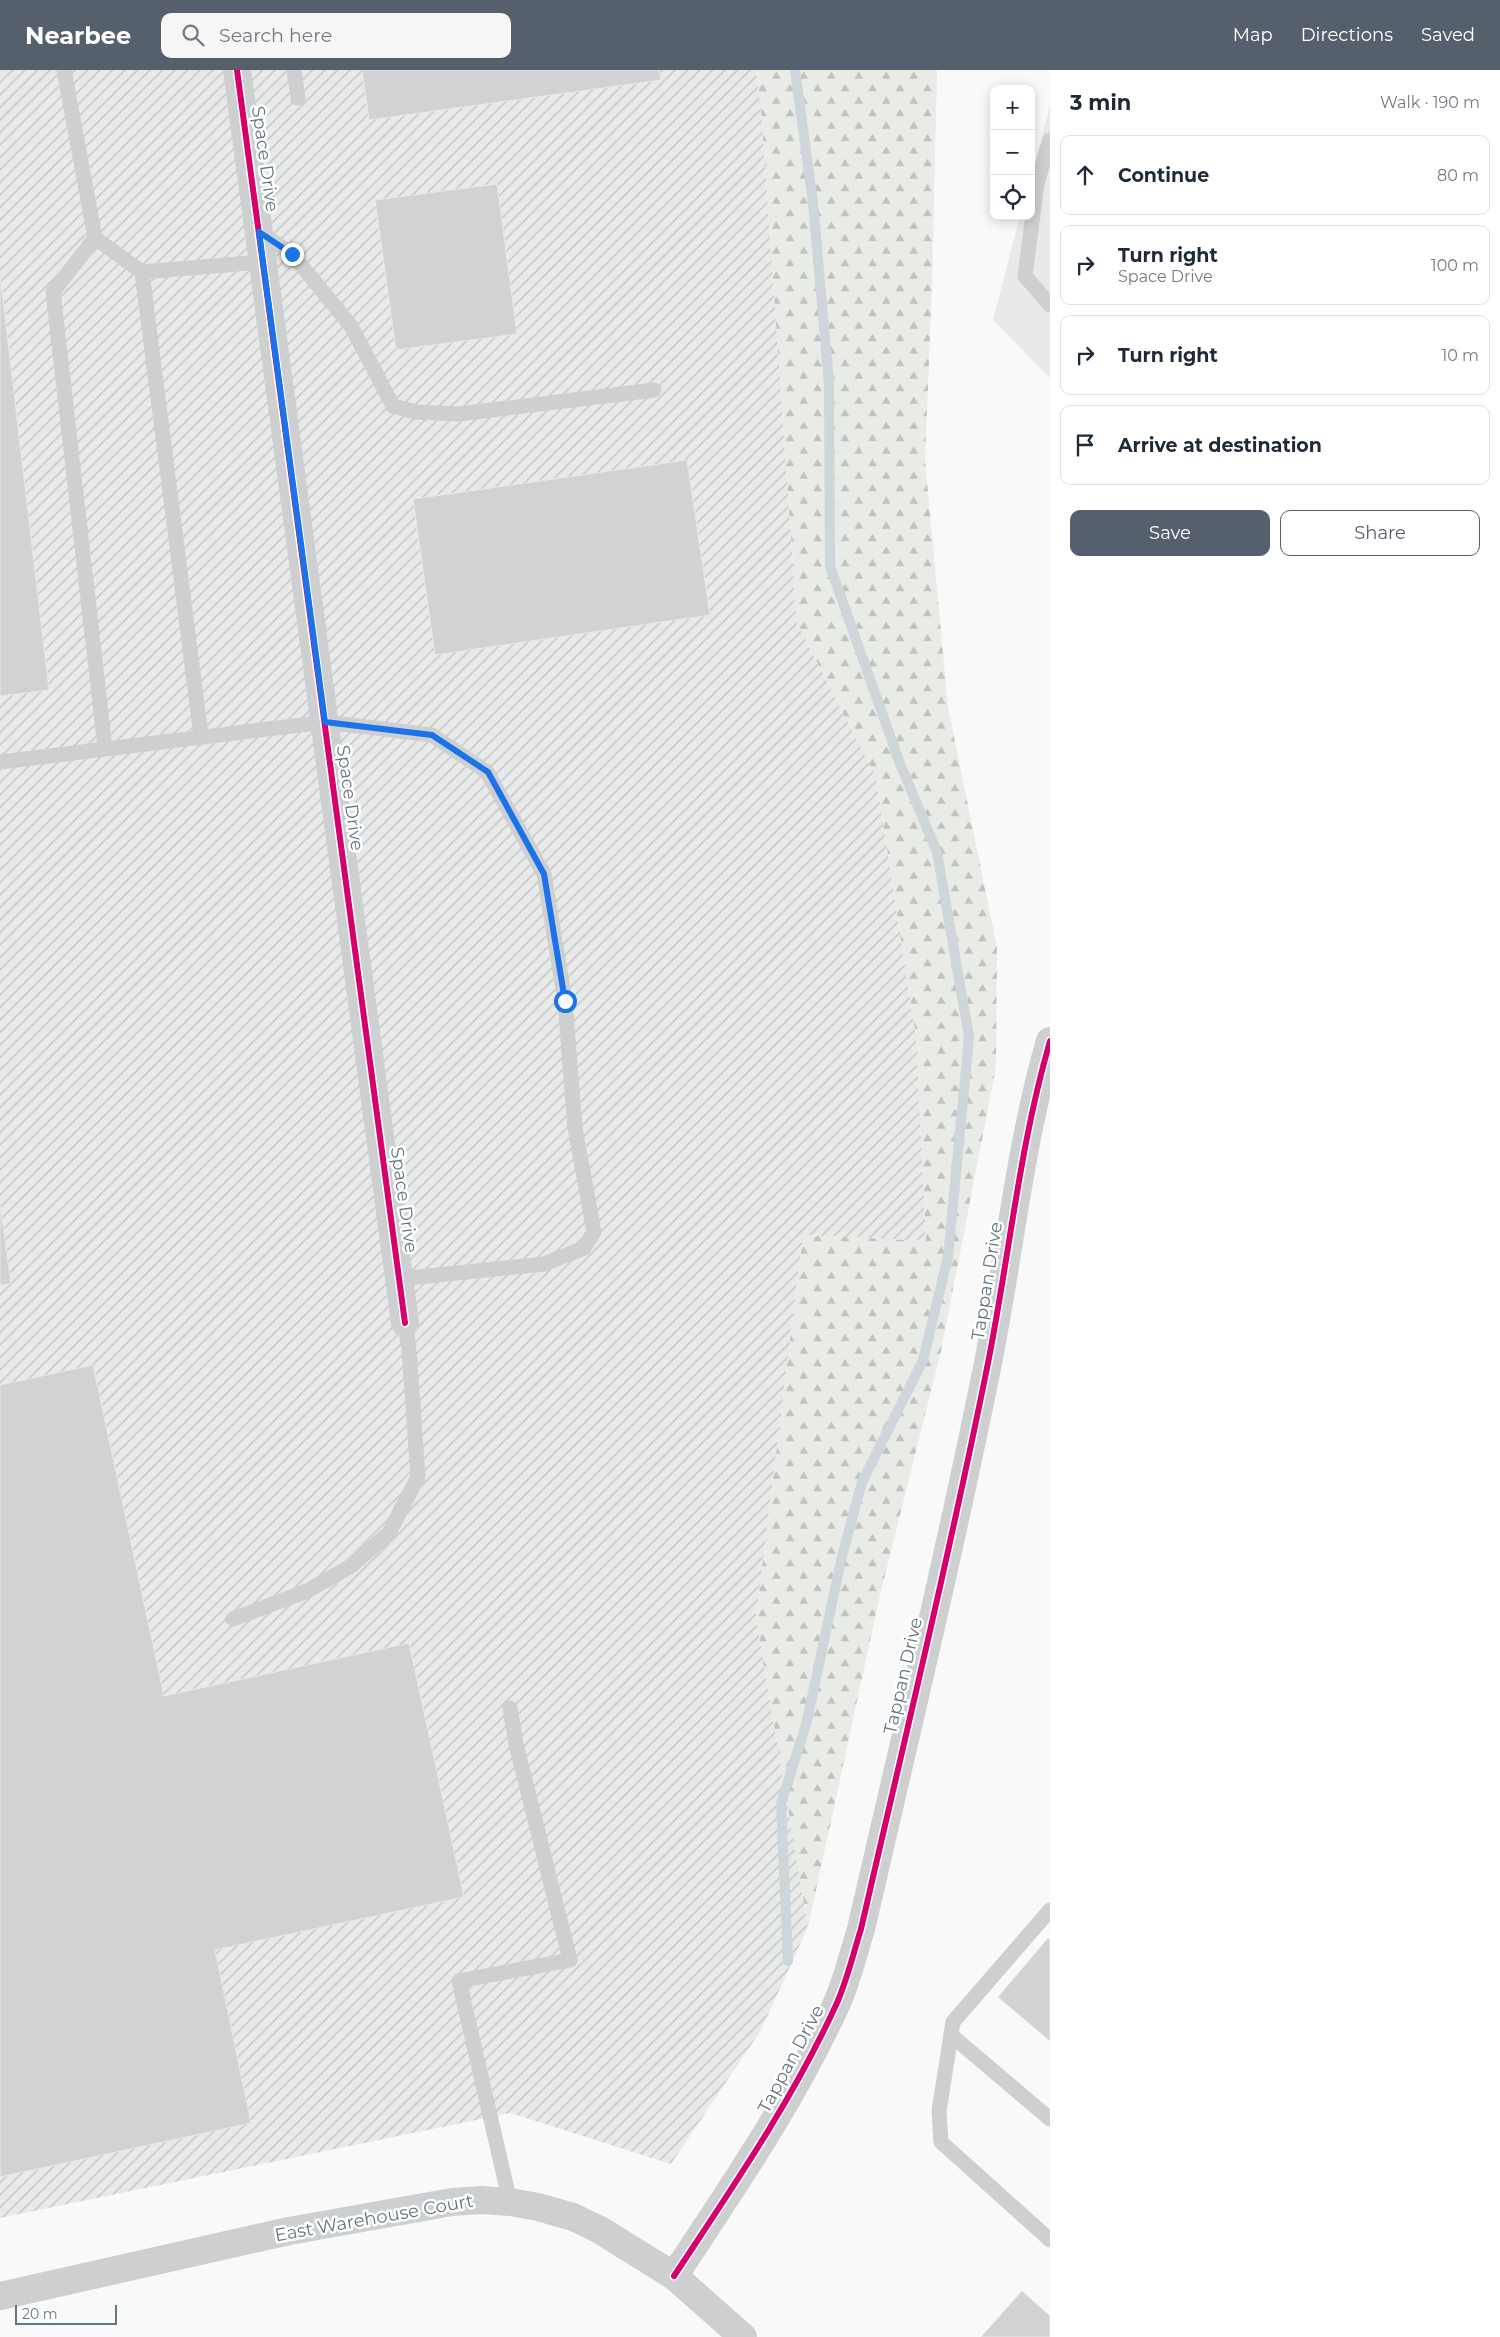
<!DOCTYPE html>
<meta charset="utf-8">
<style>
:root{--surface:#fff;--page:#f6f6f7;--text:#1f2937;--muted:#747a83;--line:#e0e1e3;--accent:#56606c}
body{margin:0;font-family:Montserrat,sans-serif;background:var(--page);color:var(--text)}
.controls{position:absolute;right:15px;top:15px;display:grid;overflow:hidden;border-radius:10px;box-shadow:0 2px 12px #0003}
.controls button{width:45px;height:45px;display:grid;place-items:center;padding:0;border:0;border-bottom:1px solid var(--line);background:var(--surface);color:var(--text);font:25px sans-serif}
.scale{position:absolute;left:15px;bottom:12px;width:102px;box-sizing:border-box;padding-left:5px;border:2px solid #657683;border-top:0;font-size:14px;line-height:18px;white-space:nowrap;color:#657683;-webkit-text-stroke:4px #fff;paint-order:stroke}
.stop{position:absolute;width:15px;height:15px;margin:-11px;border:4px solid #1a73e8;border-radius:50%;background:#fff}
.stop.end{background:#1a73e8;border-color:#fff;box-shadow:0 1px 5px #0008}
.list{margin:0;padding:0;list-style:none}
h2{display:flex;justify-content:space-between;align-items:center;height:65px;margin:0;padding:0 20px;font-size:21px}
h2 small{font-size:16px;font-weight:400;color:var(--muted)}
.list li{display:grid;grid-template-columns:32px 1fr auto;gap:15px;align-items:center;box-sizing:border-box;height:80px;margin:0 10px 10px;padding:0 10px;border:1px solid var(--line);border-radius:10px}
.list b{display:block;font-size:19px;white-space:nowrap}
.list p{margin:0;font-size:16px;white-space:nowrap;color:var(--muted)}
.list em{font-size:16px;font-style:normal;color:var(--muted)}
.actions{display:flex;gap:10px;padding:15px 20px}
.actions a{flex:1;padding:11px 0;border:1px solid var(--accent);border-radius:10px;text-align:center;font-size:18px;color:var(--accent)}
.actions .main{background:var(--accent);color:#fff}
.icon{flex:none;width:28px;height:28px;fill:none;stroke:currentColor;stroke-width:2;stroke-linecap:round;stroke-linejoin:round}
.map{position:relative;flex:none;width:1050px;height:2267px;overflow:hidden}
header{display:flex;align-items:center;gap:30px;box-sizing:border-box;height:70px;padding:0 25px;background:var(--accent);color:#fff}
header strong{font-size:24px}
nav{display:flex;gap:28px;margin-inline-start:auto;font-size:18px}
.search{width:350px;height:45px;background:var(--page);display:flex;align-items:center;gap:12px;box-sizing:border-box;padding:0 18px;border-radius:10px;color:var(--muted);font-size:19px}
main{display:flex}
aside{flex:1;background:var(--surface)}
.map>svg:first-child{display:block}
</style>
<header>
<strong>Nearbee</strong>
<div class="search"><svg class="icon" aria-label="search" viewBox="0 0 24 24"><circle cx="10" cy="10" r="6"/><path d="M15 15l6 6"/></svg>Search here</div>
<nav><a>Map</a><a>Directions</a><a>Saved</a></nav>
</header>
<main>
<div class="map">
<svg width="1050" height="2267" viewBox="0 0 1050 2267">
<defs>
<pattern id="industrial-furrows" width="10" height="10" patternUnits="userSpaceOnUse" patternTransform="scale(1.25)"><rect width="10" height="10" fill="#e8e9e9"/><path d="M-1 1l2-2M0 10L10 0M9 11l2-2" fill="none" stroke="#c0c1c2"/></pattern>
<pattern id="forest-firs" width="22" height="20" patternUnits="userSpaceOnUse" patternTransform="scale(1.25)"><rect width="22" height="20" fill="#e8ebe6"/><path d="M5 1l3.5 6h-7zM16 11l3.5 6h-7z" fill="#c0c3c0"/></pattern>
</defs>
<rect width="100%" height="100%" fill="#f9f9f9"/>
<polygon fill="#e8e9e9" points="1050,36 1050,308 993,250 1020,146 1031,146 1031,106"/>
<polygon fill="url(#industrial-furrows)" points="0,0 756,0 761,38 797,553 876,707 916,967 926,1171 803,1165 756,1548 808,1857 761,1960 671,2094 510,2043 0,2148"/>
<polygon fill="url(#forest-firs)" points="756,0 937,0 932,216 925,390 948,637 997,878 996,997 941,1281 880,1525 808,1857 756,1548 803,1165 926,1171 916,967 876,707 797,553 761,38"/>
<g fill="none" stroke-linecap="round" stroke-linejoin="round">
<polyline stroke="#ced6d9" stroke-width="10" points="788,1891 781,1734 807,1651 842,1486 862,1412 923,1290 948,1187 969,967 937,782 899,691 830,496 829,313 813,133 795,0"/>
</g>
<g fill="#d0d2d3" stroke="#e8e8e8">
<polygon points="362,0 659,0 661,10 369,50"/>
<polygon points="497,114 517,264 396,280 375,130"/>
<polygon points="0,204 49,620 0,626"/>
<polygon points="687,390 710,545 435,585 413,429"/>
<polygon points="0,1133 11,1214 0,1215"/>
<polygon points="93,1295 164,1626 409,1573 464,1827 215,1880 251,2053 0,2107 0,1315"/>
<polygon points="1048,1868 1050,1870 1050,1971 998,1927"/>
<polygon points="1022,2221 1050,2246 1050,2267 981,2267"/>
</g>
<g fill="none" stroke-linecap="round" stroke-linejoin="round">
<g stroke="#cecfd0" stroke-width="15">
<polyline points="64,0 95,168 142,202 263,192"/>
<polyline points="294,0 298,28"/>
<polyline points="1050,70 1037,113 1025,206 1050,235"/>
<polyline points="259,162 292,184 351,256 393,336 415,342 459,344 654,320"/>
<polyline points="95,168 53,222 105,678"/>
<polyline points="142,202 201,666"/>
<polyline points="0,692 325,652 432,665 487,702 544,804 565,931 575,1058 594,1162 584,1178 544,1194 399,1209"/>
<polyline points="233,1549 307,1521 351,1496 389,1463 418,1407 409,1279 405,1253"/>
<polyline points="1050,1840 953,1952 939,2041 941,2072 1050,2170"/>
<polyline points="951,1965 1050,2049"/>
<polyline points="510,2132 459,1911 570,1890 516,1674 510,1638"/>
</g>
<g stroke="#cecfd0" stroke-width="28">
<polyline points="237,0 405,1253"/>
<path d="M674 2206C732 2118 792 2031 836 1935 847 1911 853 1884 861 1859 904 1672 949 1486 987 1298 1009 1189 1019 1078 1050 971"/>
<polyline points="0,2226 289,2161 452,2132 481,2130 510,2132 538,2137 573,2147 600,2160 674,2206 743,2267"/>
</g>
<defs>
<g id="cycleway">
<polyline points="237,0 405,1253"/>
<path d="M674 2206C732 2118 792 2031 836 1935 847 1911 853 1884 861 1859 904 1672 949 1486 987 1298 1009 1189 1019 1078 1050 971"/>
</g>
</defs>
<use href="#cycleway" stroke="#fff" stroke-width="9"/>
<use href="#cycleway" stroke="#d6006c" stroke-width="6"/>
</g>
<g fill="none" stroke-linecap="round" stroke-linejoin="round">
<polyline stroke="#1a73e8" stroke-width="6" points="292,184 259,162 325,652 432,665 488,702 544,804 565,931"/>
</g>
<g text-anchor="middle" stroke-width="5" stroke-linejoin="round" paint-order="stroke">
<g font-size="18" fill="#657683" stroke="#fff">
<text transform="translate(265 89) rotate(82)" y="6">Space Drive</text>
<text transform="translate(350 728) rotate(82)" y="6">Space Drive</text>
<text transform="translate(404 1130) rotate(82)" y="6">Space Drive</text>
<text transform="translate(987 1211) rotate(-81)" y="6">Tappan Drive</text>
<text transform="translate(903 1606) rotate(-77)" y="6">Tappan Drive</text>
<text transform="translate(791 1989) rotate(-62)" y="6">Tappan Drive</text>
<text transform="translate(374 2148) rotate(-10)" y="6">East Warehouse Court</text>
</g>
</g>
</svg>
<div class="controls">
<button>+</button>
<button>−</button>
<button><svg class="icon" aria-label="locate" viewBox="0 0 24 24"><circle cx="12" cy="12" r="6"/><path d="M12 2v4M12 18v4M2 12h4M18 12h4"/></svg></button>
</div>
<div class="scale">20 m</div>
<div class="stop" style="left:565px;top:931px"></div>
<div class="stop end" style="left:292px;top:184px"></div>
</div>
<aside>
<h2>3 min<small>Walk · 190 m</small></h2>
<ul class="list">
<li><svg class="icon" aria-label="ahead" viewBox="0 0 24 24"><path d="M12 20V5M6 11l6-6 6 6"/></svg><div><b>Continue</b></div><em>80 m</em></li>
<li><svg class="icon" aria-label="right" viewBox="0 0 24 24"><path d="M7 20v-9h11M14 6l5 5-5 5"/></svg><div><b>Turn right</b><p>Space Drive</p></div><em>100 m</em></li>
<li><svg class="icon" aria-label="right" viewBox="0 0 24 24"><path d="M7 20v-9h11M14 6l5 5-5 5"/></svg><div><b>Turn right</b></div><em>10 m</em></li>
<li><svg class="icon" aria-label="arrive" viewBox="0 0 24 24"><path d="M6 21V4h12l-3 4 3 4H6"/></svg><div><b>Arrive at destination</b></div></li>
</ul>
<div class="actions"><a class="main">Save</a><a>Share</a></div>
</aside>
</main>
